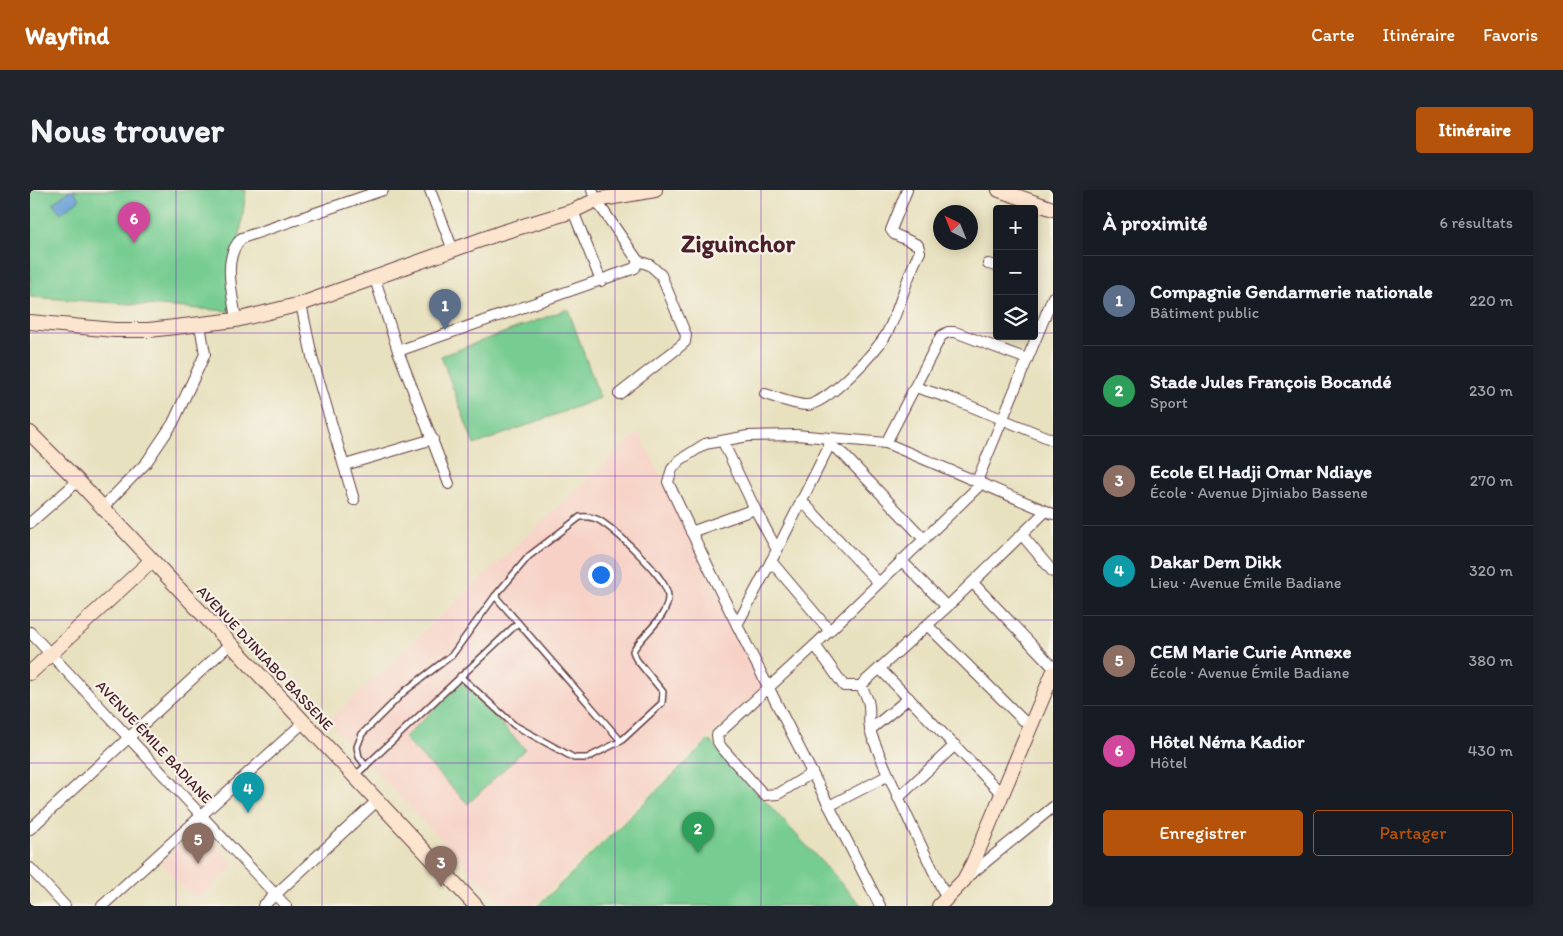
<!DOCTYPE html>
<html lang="fr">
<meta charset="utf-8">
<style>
:root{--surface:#171b24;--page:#20242c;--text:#f1f3f6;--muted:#9ea1a6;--line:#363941;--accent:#b45309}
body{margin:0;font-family:Itim,sans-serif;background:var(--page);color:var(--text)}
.controls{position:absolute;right:15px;top:15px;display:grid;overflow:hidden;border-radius:5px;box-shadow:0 2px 12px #0003}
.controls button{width:45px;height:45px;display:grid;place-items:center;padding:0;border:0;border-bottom:1px solid var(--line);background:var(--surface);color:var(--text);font:25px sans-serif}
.compass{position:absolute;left:903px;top:15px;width:45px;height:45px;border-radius:50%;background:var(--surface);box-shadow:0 2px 12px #0003;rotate:317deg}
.you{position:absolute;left:570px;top:384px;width:18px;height:18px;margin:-12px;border:4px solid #fff;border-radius:50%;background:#1a73e8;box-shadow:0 0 0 8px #1a73e833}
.badge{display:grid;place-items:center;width:32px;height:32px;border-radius:50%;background:var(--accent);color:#fff;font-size:16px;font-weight:700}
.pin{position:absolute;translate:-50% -41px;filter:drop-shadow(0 1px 2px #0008)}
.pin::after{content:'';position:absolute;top:26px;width:18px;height:15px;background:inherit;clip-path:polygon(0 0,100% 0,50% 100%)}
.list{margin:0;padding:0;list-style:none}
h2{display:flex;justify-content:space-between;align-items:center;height:65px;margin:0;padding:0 20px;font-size:21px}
h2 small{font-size:16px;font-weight:400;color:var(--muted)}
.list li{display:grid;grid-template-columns:32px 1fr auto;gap:15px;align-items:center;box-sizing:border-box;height:90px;padding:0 20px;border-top:1px solid var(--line)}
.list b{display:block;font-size:19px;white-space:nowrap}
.list p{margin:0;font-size:16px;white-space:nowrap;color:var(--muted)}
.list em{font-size:16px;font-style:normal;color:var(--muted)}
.actions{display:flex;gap:10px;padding:15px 20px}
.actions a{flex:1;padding:11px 0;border:1px solid var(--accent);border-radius:5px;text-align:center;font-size:18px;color:var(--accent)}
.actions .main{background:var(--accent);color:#fff}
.icon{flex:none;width:28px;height:28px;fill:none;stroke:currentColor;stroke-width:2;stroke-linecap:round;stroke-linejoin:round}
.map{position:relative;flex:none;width:1023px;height:716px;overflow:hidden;border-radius:5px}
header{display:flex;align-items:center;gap:30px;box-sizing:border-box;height:70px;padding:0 25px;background:var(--accent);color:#fff}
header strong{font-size:24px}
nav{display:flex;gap:28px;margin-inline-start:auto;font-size:18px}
.intro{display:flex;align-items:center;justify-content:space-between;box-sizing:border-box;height:120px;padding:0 30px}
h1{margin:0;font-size:35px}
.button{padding:12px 22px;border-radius:5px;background:var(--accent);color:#fff;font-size:18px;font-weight:700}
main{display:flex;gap:30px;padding:0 30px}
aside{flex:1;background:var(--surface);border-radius:5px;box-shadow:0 2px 12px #0003}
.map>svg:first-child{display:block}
</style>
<header>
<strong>Wayfind</strong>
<nav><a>Carte</a><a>Itinéraire</a><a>Favoris</a></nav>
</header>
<div class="intro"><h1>Nous trouver</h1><a class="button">Itinéraire</a></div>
<main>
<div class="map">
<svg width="1023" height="716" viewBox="0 0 1023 716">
<rect width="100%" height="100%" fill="#f7f3e8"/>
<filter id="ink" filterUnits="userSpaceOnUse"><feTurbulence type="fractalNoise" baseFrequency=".02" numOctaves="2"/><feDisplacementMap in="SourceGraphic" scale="10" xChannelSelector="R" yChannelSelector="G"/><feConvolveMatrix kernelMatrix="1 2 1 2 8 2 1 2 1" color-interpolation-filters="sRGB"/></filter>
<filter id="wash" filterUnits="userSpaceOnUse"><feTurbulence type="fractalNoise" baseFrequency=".0096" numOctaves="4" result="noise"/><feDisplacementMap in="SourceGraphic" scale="20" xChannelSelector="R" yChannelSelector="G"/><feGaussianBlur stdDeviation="1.12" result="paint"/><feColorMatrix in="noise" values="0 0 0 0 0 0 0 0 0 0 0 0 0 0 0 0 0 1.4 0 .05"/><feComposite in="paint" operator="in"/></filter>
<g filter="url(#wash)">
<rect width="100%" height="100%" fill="#e8e1bf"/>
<g fill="#f7d1c6">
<polygon points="609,242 732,496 502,716 474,716 298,531"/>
<polygon points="170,636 205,675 166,711 131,673"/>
</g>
<g fill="#76cc91" stroke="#60765e">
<polygon points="0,0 216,0 200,121 0,107"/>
<polygon points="538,119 570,208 444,255 411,166"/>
<polygon points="432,492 495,559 438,614 374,548"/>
<polygon points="679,550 832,716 508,716"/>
</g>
<polygon fill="#67a0d6" stroke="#586080" points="40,0 43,0 50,9 31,23 23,13"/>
</g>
<g filter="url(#ink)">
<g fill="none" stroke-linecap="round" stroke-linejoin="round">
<defs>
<g id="lane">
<polyline points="465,406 591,551"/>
<path d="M336 576 329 567 327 557 332 544 375 501 422 465 465 406 499 366 550 327C558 326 565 327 572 332 588 343 637 387 638 406 639 427 612 444 603 461L606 469 633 502 632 513 591 551 557 568H544L484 535 430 486"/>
<polyline points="326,585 488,433"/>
</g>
<g id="street">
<polyline points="400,0 423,60"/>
<polyline points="543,21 571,91"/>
<polyline points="958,74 967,76"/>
<polyline points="345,89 368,161 419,294"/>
<polyline points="271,114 283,171 324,310"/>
<path d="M206 130C203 105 191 67 212 48L353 0"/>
<polyline points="368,161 605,78 608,71 566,10 562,0"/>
<polyline points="885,197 923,209 1023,250"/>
<polyline points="589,204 648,158 655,152 656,145 631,85 620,75 608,71"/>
<path d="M735 204C748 208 764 215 777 215 796 215 850 159 858 141 871 116 876 87 890 62L888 55 864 44 861 40 877 0"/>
<polyline points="693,252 725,319 747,360"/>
<polyline points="856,253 911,146 918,142 925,142 997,169"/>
<polyline points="799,254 813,264 893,348"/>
<polyline points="315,275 403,249"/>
<polyline points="947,291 1023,107"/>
<polyline points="771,310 848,392"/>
<polyline points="72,318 116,273 143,233 175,164 170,135"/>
<polyline points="0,333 48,291"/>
<polyline points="661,342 725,319"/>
<polyline points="992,345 1023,382"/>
<polyline points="871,370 917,417"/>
<polyline points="741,371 799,440"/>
<polyline points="943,393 1023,477"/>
<polyline points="707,435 747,360 802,250"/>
<polyline points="897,435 1000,537"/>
<polyline points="0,442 256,716"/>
<path d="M785 455 814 496H830C847 519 834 526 842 546 864 602 891 655 917 709"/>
<polyline points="850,479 972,604"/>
<polyline points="830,496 917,417 1016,321"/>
<polyline points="840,540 879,508"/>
<polyline points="782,583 748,604 734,605 692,558 688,552 687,545 785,455 952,293"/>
<polyline points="868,608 925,555"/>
<polyline points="799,616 857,586"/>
<polyline points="0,639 200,454"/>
<polyline points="0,678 35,716"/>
<polyline points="941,684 1023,617"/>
<polyline points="72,716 274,532"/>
<polyline points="233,716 348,610"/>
<path d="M850 716C779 575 704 435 638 292L642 279 650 270 675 254 718 246 766 245 856 253 1023 324"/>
</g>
<g id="secondary">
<polyline points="969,0 1023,19"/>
<polyline points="0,132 84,140 119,140 206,130 271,114 470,43 543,21 566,10 625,0"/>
<polyline points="0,243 48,291 446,716"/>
<polyline points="0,483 121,371"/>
<polyline points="909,716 934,690 943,673 1023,483"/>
</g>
</defs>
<use href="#lane" stroke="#623c41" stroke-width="8"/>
<use href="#street" stroke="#623c41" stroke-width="12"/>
<use href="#secondary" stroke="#623c41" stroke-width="16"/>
<use href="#lane" stroke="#fff" stroke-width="5"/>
<use href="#street" stroke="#fff" stroke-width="10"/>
<use href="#secondary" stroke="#fce5cf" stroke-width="14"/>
</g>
</g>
<path fill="none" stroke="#7b2cbf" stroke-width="1" stroke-opacity="0.55" d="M146 0V716M292 0V716M438 0V716M585 0V716M731 0V716M877 0V716M0 143H967M1004 143H1023M0 286H1023M0 430H1023M0 573H1023"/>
<g text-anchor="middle" stroke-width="4.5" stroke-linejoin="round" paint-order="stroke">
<g font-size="15" fill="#4a1f2b" stroke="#f7f3e8">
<text transform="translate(235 468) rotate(47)" y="5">AVENUE DJINIABO BASSENE</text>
<text transform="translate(124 552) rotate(47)" y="5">AVENUE ÉMILE BADIANE</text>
</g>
<g font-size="25" font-weight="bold" fill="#4a1f2b" stroke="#f7f3e8">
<text x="708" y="62">Ziguinchor</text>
</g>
</g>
</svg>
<div class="controls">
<button>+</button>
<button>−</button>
<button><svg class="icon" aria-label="layers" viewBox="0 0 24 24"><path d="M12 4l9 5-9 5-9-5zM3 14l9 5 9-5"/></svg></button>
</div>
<svg class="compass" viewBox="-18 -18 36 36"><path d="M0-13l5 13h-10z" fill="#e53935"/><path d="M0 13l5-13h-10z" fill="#9ea1a6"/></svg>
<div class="you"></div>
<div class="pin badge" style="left:415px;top:140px;background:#5c6f8a">1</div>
<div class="pin badge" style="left:668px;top:663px;background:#2e9e5b">2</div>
<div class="pin badge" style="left:411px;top:697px;background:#8d6e63">3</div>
<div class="pin badge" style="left:218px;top:623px;background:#0f9aa8">4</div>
<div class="pin badge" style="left:168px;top:674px;background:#8d6e63">5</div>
<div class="pin badge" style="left:104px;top:53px;background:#d1479c">6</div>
</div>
<aside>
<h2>À proximité<small>6 résultats</small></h2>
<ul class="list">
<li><span class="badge" style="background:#5c6f8a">1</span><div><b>Compagnie Gendarmerie nationale</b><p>Bâtiment public</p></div><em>220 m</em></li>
<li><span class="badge" style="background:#2e9e5b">2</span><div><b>Stade Jules François Bocandé</b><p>Sport</p></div><em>230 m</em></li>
<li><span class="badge" style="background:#8d6e63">3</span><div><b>Ecole El Hadji Omar Ndiaye</b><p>École · Avenue Djiniabo Bassene</p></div><em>270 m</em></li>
<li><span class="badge" style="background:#0f9aa8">4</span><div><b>Dakar Dem Dikk</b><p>Lieu · Avenue Émile Badiane</p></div><em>320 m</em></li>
<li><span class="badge" style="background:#8d6e63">5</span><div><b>CEM Marie Curie Annexe</b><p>École · Avenue Émile Badiane</p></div><em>380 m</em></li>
<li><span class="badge" style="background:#d1479c">6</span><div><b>Hôtel Néma Kadior</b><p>Hôtel</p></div><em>430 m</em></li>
</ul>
<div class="actions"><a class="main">Enregistrer</a><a>Partager</a></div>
</aside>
</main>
